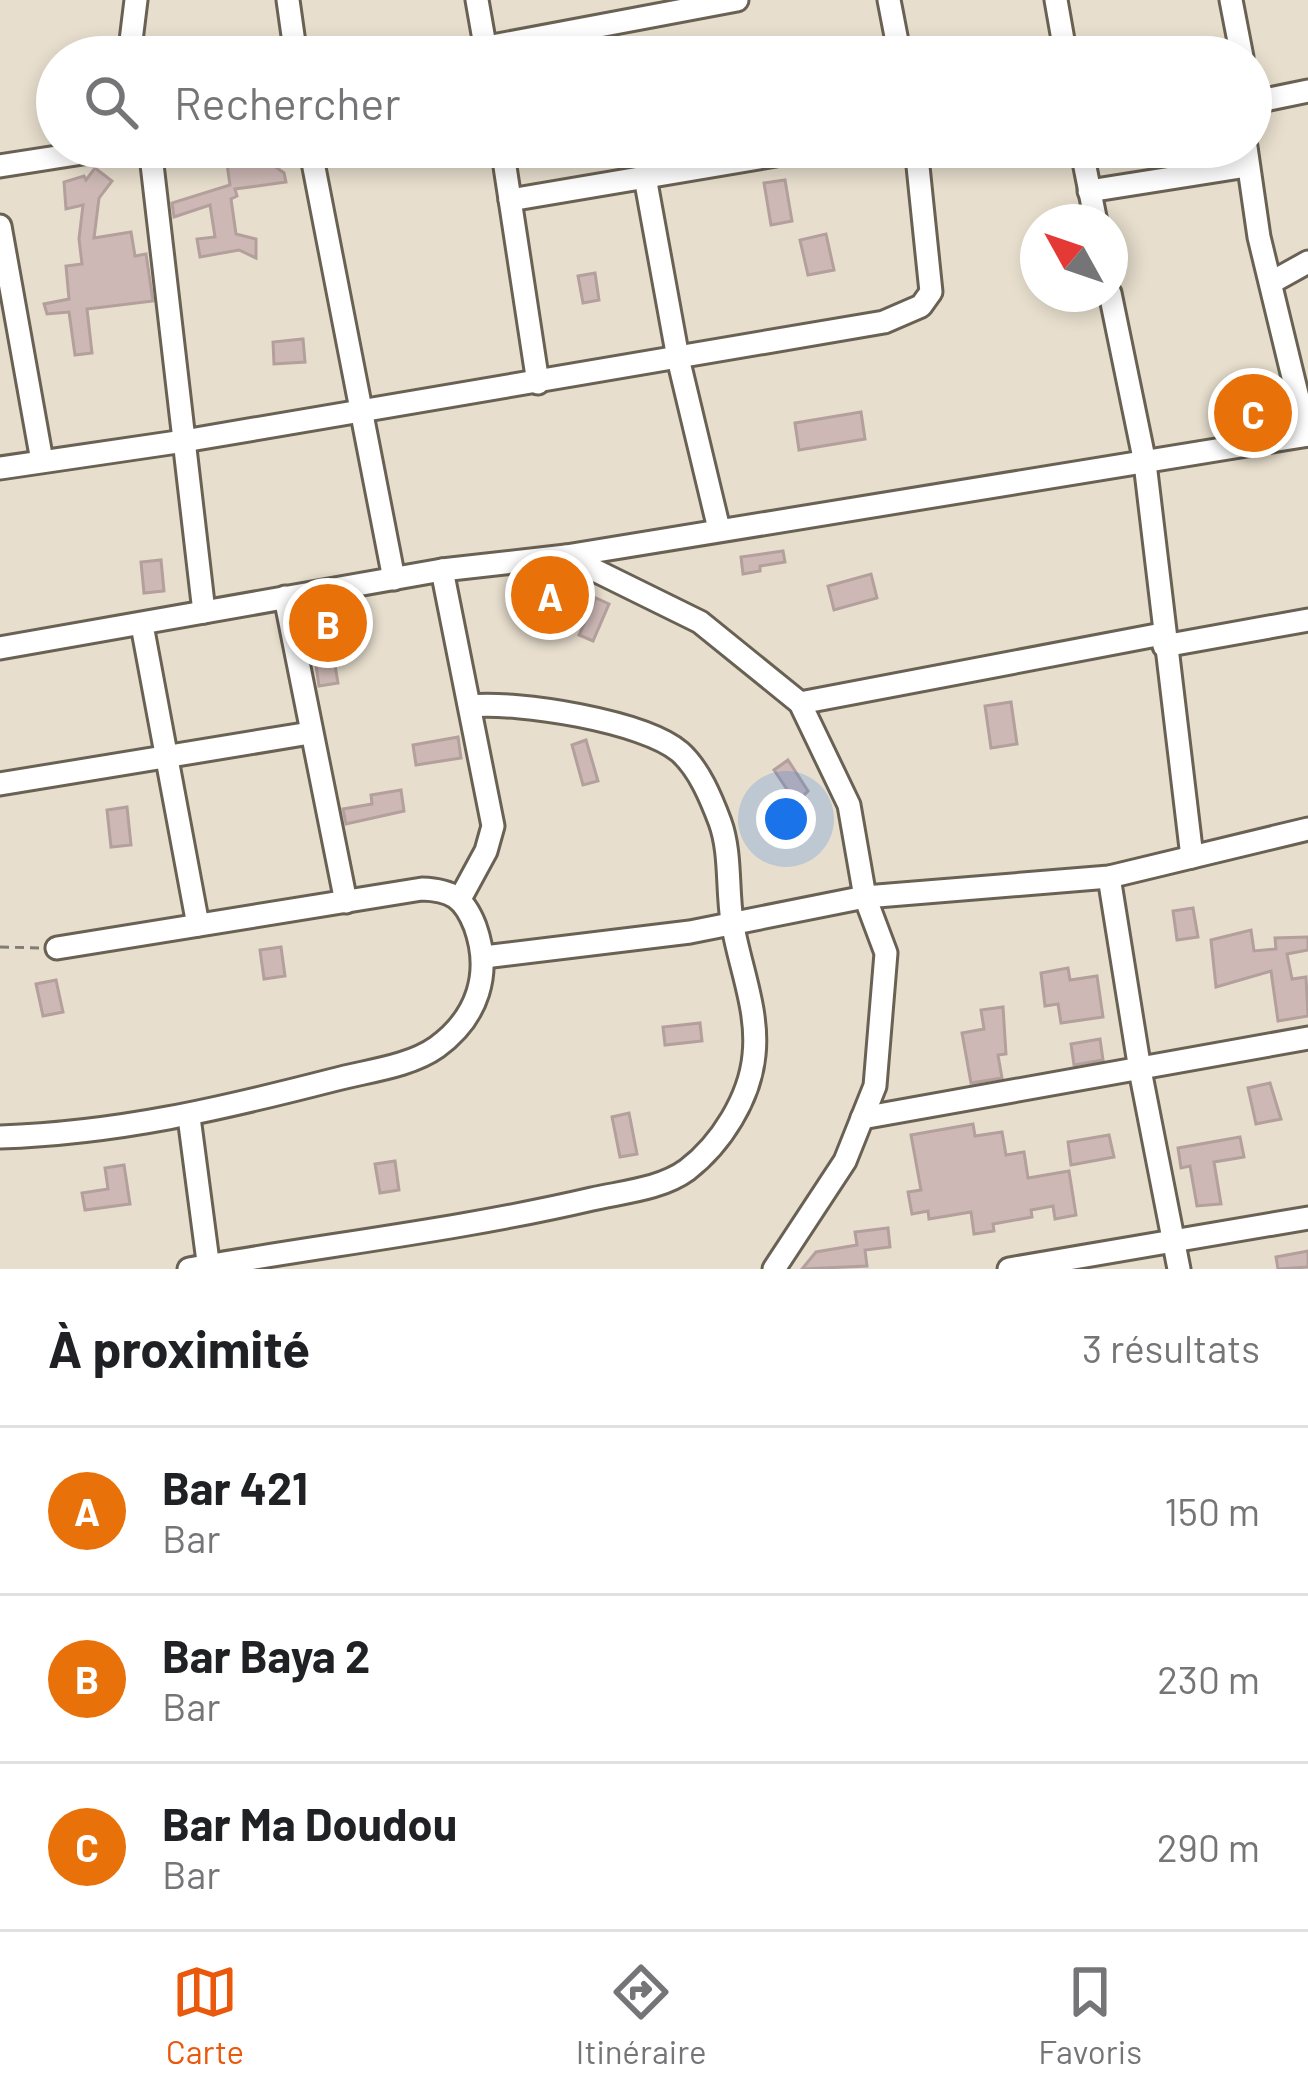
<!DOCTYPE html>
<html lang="fr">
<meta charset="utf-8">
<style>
:root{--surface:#fff;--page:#f2f2f2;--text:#202124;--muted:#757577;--line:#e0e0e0;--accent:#ea580c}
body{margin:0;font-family:Barlow,sans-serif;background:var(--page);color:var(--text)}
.compass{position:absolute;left:1020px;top:204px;width:108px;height:108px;border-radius:50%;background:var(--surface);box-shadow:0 6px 18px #0003;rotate:310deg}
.you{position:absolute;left:786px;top:819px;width:42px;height:42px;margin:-30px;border:9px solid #fff;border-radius:50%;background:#1a73e8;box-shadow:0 0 0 18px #1a73e833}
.badge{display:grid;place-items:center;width:78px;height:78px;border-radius:50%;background:var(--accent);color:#fff;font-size:39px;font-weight:700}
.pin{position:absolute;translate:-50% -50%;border:6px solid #fff;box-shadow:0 3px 12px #0006}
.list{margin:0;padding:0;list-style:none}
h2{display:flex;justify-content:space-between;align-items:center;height:156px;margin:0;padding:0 48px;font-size:51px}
h2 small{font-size:39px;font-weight:400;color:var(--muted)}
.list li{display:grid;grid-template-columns:78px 1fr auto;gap:36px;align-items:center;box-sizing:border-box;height:168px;padding:0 48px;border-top:3px solid var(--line)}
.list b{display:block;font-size:45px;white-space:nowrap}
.list p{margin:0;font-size:39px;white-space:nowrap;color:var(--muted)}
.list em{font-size:39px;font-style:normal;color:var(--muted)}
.icon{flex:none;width:66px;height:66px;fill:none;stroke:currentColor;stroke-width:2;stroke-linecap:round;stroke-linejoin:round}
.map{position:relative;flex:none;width:1308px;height:1269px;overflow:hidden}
.search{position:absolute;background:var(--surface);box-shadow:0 6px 18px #0003;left:36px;right:36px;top:36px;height:132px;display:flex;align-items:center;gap:30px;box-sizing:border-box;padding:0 42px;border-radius:66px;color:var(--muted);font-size:45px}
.sheet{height:660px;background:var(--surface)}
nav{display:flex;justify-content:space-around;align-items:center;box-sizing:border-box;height:168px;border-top:3px solid var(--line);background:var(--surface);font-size:33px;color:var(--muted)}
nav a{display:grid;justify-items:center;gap:6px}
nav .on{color:var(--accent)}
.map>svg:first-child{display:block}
</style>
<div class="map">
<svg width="1308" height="1269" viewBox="0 0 1308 1269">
<rect width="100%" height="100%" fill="#e7decd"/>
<g fill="#cdb8b5" stroke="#b39f9c" stroke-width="3">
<polygon points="263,158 284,173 286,182 235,189 237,196 231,199 236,234 256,239 256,258 239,250 200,257 197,239 215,237 210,205 174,217 172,203 230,185 227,164"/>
<polygon points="95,168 112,181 99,198 94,238 131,232 135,256 146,254 153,301 87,309 92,353 75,355 69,312 47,314 44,304 69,299 66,266 82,264 79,239 83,205 66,209 64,182 84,176 86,180"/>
<polygon points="785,180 792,221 771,225 764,183"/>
<polygon points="826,234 834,270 808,275 800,240"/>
<polygon points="595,273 599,300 583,303 578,276"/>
<polygon points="303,339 305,362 274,364 273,342"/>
<polygon points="861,412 865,439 799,450 795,423"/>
<polygon points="783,551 785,562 760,566 760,571 743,574 741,557"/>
<polygon points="161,560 164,591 144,593 141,562"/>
<polygon points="871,574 877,598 834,610 828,586"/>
<polygon points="596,598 609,604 593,641 579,635"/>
<polygon points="331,642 338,683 319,686 313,645"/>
<polygon points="1011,702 1017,744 991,748 985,706"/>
<polygon points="458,737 461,758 416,765 413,745"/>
<polygon points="586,740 598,781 583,785 572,745"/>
<polygon points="788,760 808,791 796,803 774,770"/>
<polygon points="401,790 404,811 346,824 343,809 372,804 371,795"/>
<polygon points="127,807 131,845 111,847 107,810"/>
<polygon points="1193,908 1198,937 1177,940 1173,911"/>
<polygon points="1251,930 1254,951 1276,949 1275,938 1308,937 1308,950 1287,954 1292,979 1306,977 1308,1016 1278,1021 1271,971 1216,987 1211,940"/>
<polygon points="281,947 285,976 264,979 260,950"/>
<polygon points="1068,968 1070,980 1097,976 1103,1017 1061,1023 1058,1004 1045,1006 1041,973"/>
<polygon points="56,980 63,1012 43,1016 36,984"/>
<polygon points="1003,1007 1006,1054 998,1055 1002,1078 971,1083 962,1033 984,1029 981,1010"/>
<polygon points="700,1023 702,1041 665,1045 663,1027"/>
<polygon points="1100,1039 1103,1060 1074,1065 1071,1044"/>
<polygon points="1270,1083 1281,1119 1256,1124 1248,1088"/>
<polygon points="629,1113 637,1154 620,1157 612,1117"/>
<polygon points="973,1124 975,1136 1002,1132 1006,1155 1024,1152 1028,1178 1069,1171 1076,1215 1055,1219 1053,1206 1031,1210 1032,1217 993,1224 994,1231 974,1234 971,1212 929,1219 928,1211 912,1214 908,1192 921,1190 911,1135"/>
<polygon points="1109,1135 1114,1157 1071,1165 1068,1142"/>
<polygon points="1240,1137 1244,1157 1214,1162 1221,1204 1197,1206 1190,1166 1181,1168 1178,1148"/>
<polygon points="395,1161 399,1190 380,1193 375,1164"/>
<polygon points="124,1165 130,1204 85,1210 82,1193 108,1189 105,1168"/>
<polygon points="888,1228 890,1247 865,1250 867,1266 802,1269 816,1252 857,1245 855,1232"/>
<polygon points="1308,1251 1308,1267 1278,1269 1276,1257"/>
</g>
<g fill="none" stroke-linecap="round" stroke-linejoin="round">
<defs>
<g id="minor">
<polyline points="288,0 296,57"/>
<polyline points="477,0 487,57"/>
<polyline points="889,0 900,57"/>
<polyline points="1056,0 1066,57"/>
<polyline points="1231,0 1242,57"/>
<polyline points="129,57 136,0"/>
<polyline points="434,57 737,0"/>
<polyline points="1255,102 1308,91"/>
<polyline points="150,147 204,612"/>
<polyline points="310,147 394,579"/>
<polyline points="502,147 538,383"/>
<polyline points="1081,147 1096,222"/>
<polyline points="1246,147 1259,237 1307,435"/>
<polyline points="0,166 121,147"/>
<polyline points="645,177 678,358 719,529"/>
<polyline points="1089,191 1247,166"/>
<polyline points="510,200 823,147"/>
<polyline points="0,226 42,461"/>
<polyline points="1272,282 1308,262"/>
<polyline points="1110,293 1145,463 1192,857"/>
<polyline points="0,468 184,441 884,322 921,306 931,292 916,147"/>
<polyline points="566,556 700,622 800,703 849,805 865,897 886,953 875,1086 845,1161 774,1269"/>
<polyline points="442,570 493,826 486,851 461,897"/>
<polyline points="285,597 346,902"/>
<polyline points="142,625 198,925"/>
<polyline points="1164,646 1308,620"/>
<polyline points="0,648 442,570 566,556 1308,435"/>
<polyline points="800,703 1162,634"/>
<polyline points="0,784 310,733"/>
<polyline points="1109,877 1140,1070 1179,1269"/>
<polyline points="484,957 690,932 865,897 1109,877 1308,829"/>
<polyline points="189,1117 209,1269"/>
<polyline points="862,1118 1308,1038"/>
<path d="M0 1137C118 1133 220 1109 333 1080 366 1071 409 1067 437 1047 478 1017 492 973 475 926 464 898 452 890 422 889L57 948"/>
<path d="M189 1269C324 1245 459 1230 592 1199 623 1192 661 1189 687 1170 721 1144 750 1098 754 1055 759 1010 739 965 732 921 727 889 731 852 720 822 711 798 699 769 680 752 644 721 517 701 470 706"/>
<polyline points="1009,1269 1308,1218"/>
</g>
</defs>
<use href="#minor" stroke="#696153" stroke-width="27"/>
<polyline stroke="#827d71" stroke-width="3" stroke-dasharray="9 6" stroke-linecap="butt" points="0,947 40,948"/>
<use href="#minor" stroke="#fff" stroke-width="21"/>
</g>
</svg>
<svg class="compass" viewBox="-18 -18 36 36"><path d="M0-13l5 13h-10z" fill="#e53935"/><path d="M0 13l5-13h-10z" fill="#757577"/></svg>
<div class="you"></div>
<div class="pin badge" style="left:550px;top:595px;background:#e8710a">A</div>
<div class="pin badge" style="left:328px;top:623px;background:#e8710a">B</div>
<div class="pin badge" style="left:1253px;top:413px;background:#e8710a">C</div>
<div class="search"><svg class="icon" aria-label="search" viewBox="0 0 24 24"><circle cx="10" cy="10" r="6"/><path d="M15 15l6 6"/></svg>Rechercher</div>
</div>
<section class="sheet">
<h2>À proximité<small>3 résultats</small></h2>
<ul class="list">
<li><span class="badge" style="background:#e8710a">A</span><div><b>Bar 421</b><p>Bar</p></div><em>150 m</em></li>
<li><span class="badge" style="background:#e8710a">B</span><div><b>Bar Baya 2</b><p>Bar</p></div><em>230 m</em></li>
<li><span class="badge" style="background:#e8710a">C</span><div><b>Bar Ma Doudou</b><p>Bar</p></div><em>290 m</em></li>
</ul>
</section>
<nav>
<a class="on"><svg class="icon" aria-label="map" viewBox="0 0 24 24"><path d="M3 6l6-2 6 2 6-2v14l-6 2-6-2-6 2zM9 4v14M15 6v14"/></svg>Carte</a>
<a><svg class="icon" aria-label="directions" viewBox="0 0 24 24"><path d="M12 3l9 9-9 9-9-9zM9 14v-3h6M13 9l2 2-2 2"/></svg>Itinéraire</a>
<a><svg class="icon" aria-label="saved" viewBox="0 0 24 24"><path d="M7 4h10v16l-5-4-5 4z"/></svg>Favoris</a>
</nav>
